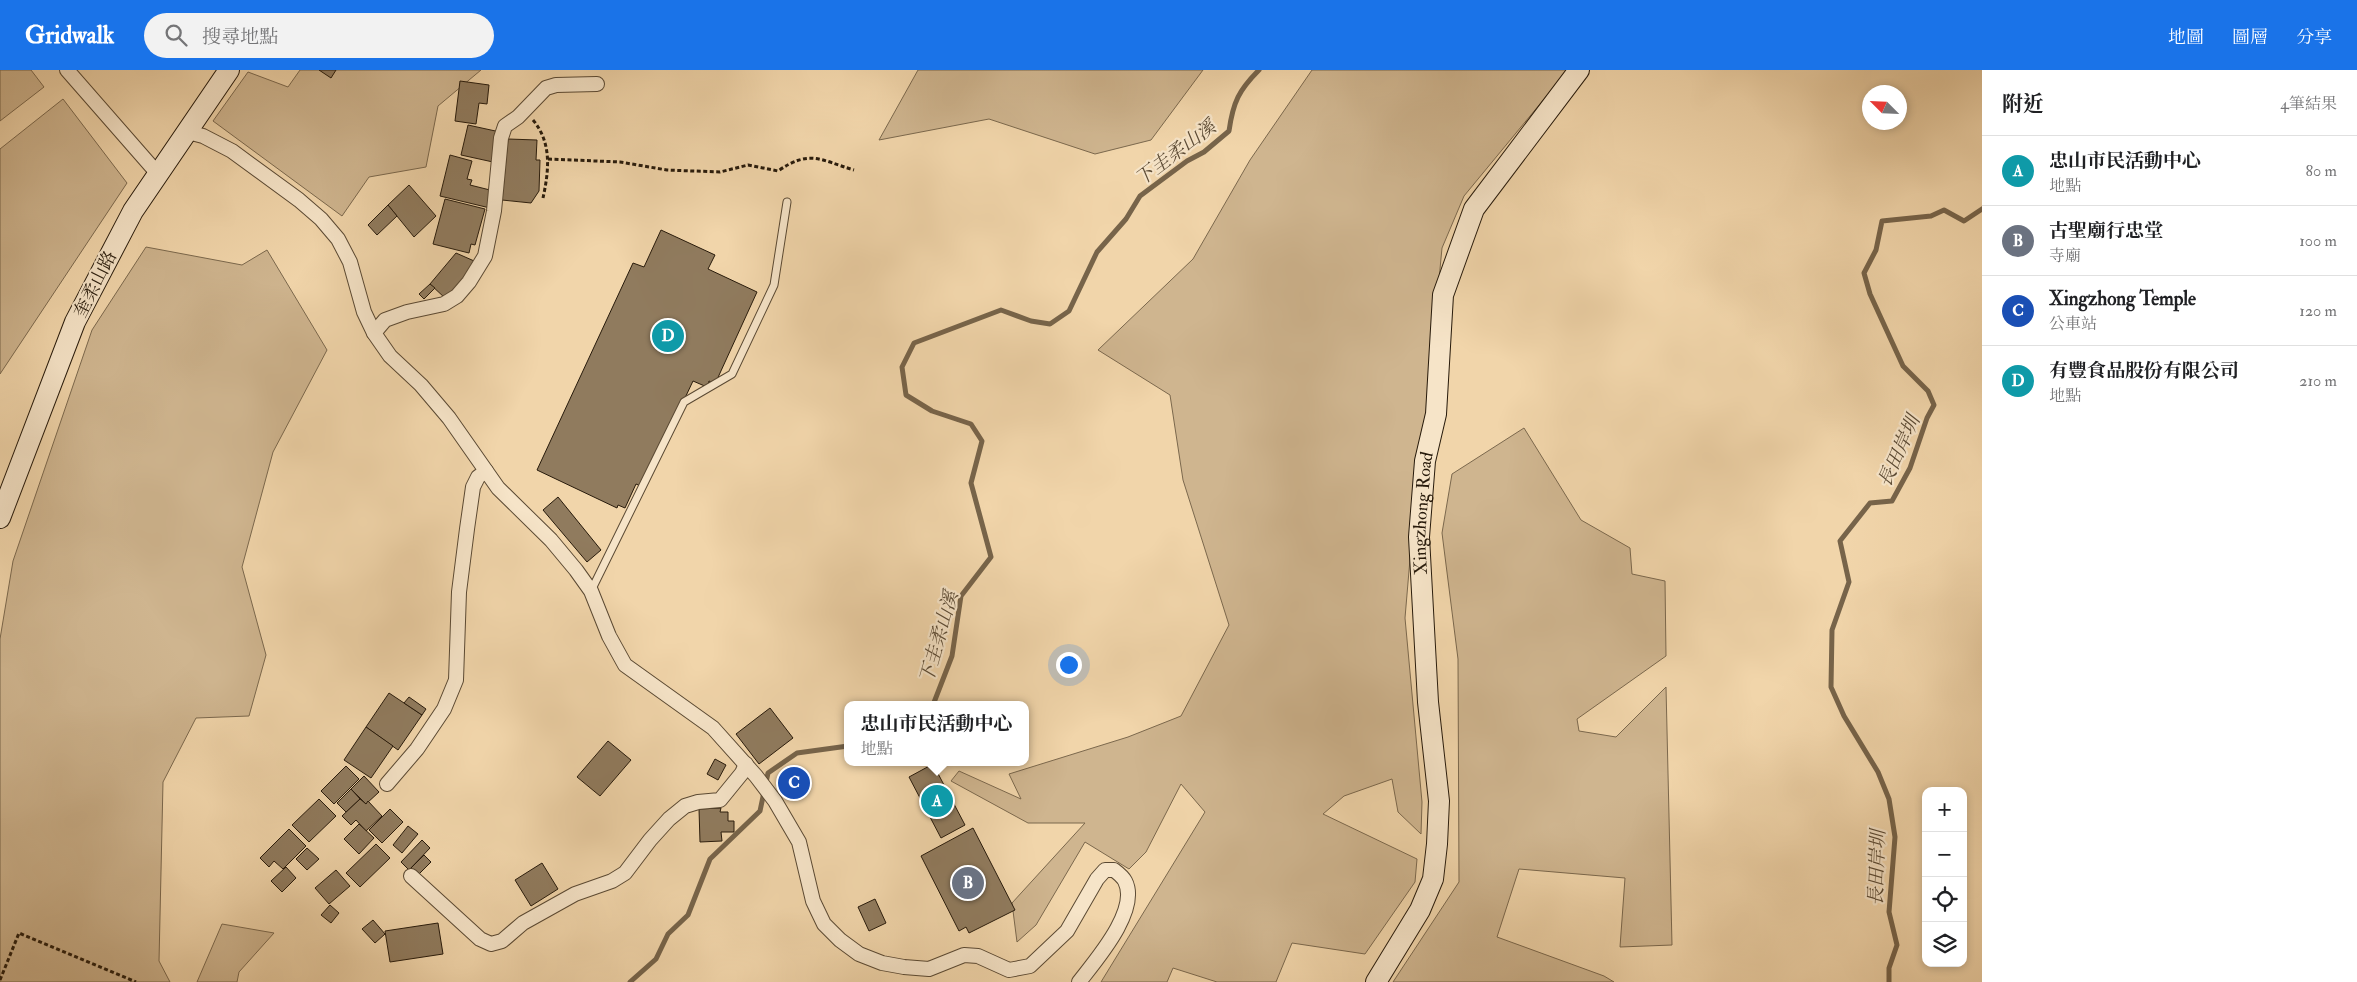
<!DOCTYPE html>
<html lang="zh-TW">
<meta charset="utf-8">
<style>
:root{--surface:#fff;--page:#f2f2f2;--text:#202124;--muted:#757577;--line:#e0e0e0;--accent:#1a73e8}
body{margin:0;font-family:"IM FELL Double Pica","Noto Serif TC",serif;background:var(--page);color:var(--text)}
.controls{position:absolute;right:15px;bottom:15px;display:grid;overflow:hidden;border-radius:10px;box-shadow:0 2px 8px #0003}
.controls button{width:45px;height:45px;display:grid;place-items:center;padding:0;border:0;border-bottom:1px solid var(--line);background:var(--surface);color:var(--text);font:25px sans-serif}
.compass{position:absolute;left:1862px;top:15px;width:45px;height:45px;border-radius:50%;background:var(--surface);box-shadow:0 2px 8px #0003;rotate:294deg}
.you{position:absolute;left:1068px;top:594px;width:18px;height:18px;margin:-12px;border:4px solid #fff;border-radius:50%;background:#1a73e8;box-shadow:0 0 0 8px #1a73e833}
.badge{display:grid;place-items:center;width:32px;height:32px;border-radius:50%;background:var(--accent);color:#fff;font-size:16px;font-weight:700}
.pin{position:absolute;translate:-50% -50%;border:2px solid #fff;box-shadow:0 1px 5px #0006}
.popup{position:absolute;left:844px;top:631px;width:185px;height:65px;box-sizing:border-box;display:grid;place-content:center;border-radius:10px;background:var(--surface);filter:drop-shadow(0 1px 4px #0005);font-size:16px;white-space:nowrap;color:var(--muted)}
.popup b{font-size:19px;color:var(--text)}
.popup::after{content:'';position:absolute;left:50%;top:100%;margin-left:-10px;border:10px solid transparent;border-top-color:var(--surface)}
.list{margin:0;padding:0;list-style:none}
h2{display:flex;justify-content:space-between;align-items:center;height:65px;margin:0;padding:0 20px;font-size:21px}
h2 small{font-size:16px;font-weight:400;color:var(--muted)}
.list li{display:grid;grid-template-columns:32px 1fr auto;gap:15px;align-items:center;box-sizing:border-box;height:70px;padding:0 20px;border-top:1px solid var(--line)}
.list b{display:block;font-size:19px;white-space:nowrap}
.list p{margin:0;font-size:16px;white-space:nowrap;color:var(--muted)}
.list em{font-size:16px;font-style:normal;color:var(--muted)}
.icon{flex:none;width:28px;height:28px;fill:none;stroke:currentColor;stroke-width:2;stroke-linecap:round;stroke-linejoin:round}
.map{position:relative;flex:none;width:1982px;height:912px;overflow:hidden}
header{display:flex;align-items:center;gap:30px;box-sizing:border-box;height:70px;padding:0 25px;background:var(--accent);color:#fff}
header strong{font-size:24px}
nav{display:flex;gap:28px;margin-inline-start:auto;font-size:18px}
.search{width:350px;height:45px;background:var(--page);display:flex;align-items:center;gap:12px;box-sizing:border-box;padding:0 18px;border-radius:28px;color:var(--muted);font-size:19px}
main{display:flex}
aside{flex:1;background:var(--surface)}
.map>svg:first-child{display:block}
</style>
<header>
<strong>Gridwalk</strong>
<div class="search"><svg class="icon" aria-label="search" viewBox="0 0 24 24"><circle cx="10" cy="10" r="6"/><path d="M15 15l6 6"/></svg>搜尋地點</div>
<nav><a>地圖</a><a>圖層</a><a>分享</a></nav>
</header>
<main>
<div class="map">
<svg width="1982" height="912" viewBox="0 0 1982 912">
<rect width="100%" height="100%" fill="#f1d5aa"/>
<filter id="stains"><feTurbulence type="fractalNoise" baseFrequency=".004" numOctaves="4"/><feColorMatrix values="0 0 0 0 .2 0 0 0 0 .09 0 0 0 0 .02 0 0 0 .5 -.17"/></filter>
<radialGradient id="worn" r=".72"><stop offset=".6" stop-color="#630" stop-opacity="0"/><stop offset="1" stop-color="#630" stop-opacity=".3"/></radialGradient>
<g fill="#cfb58f" stroke="#7b684d">
<polygon points="0,0 31,0 44,17 0,51"/>
<polygon points="300,0 481,0 438,36 426,97 369,107 342,146 213,51 248,2 288,17"/>
<polygon points="918,0 1203,0 1151,70 1095,84 989,49 879,70"/>
<polygon points="1312,0 1568,0 1464,126 1442,178 1438,220 1440,327 1415,430 1405,548 1422,732 1421,764 1398,742 1392,709 1344,726 1323,744 1417,789 1415,812 1365,884 1292,873 1276,912 1217,912 1173,898 1167,912 1101,912 1205,742 1181,714 1146,782 1129,799 1085,772 1036,855 1017,872 1012,833 1085,753 1028,753 951,711 959,701 1021,729 1009,704 1128,667 1181,646 1229,555 1183,410 1170,325 1098,280 1193,189 1250,90"/>
<polygon points="63,29 127,113 0,304 0,79"/>
<polygon points="146,177 242,195 267,180 327,280 273,382 242,497 266,585 249,646 196,648 163,712 159,891 170,912 0,912 0,569 13,491 92,260"/>
<polygon points="1524,358 1581,450 1630,478 1632,504 1665,511 1666,586 1577,649 1579,661 1616,667 1666,617 1672,875 1620,877 1625,808 1519,799 1497,867 1604,906 1614,912 1393,912 1459,812 1458,589 1442,463 1452,404"/>
<polygon points="222,854 274,863 239,902 237,912 197,912"/>
</g>
<g fill="none" stroke-linecap="round" stroke-linejoin="round">
<g stroke="#77644a" stroke-width="5">
<path d="M933 635 952 586 961 526 991 487 971 413 982 371 971 354 932 341 906 325 902 297 914 273 1001 240 1031 251 1050 254 1069 241 1097 182 1126 149 1140 126 1187 91 1204 82 1229 61C1233 32 1239 20 1259 0"/>
<polyline points="630,912 656,889 668,864 688,845 710,789 760,741 768,703 797,683 848,676"/>
<polyline points="1889,912 1889,898 1897,875 1889,842 1895,767 1889,729 1878,702 1844,646 1831,617 1832,560 1849,512 1840,471 1870,433 1892,431 1910,398 1927,348 1934,335 1928,321 1903,296 1870,224 1864,203 1876,180 1882,151 1931,146 1944,140 1964,151 1982,139"/>
</g>
</g>
<g fill="#907b5e" stroke="#271a0b">
<polygon points="319,0 336,0 331,8"/>
<polygon points="460,11 489,15 487,34 479,33 476,54 455,51"/>
<polygon points="468,55 500,62 493,92 461,85"/>
<polygon points="508,69 537,70 536,90 540,90 539,121 531,133 502,130"/>
<polygon points="450,85 472,91 467,109 472,110 470,115 494,121 490,138 440,126"/>
<polygon points="409,115 436,146 414,167 388,135"/>
<polygon points="445,129 485,139 475,175 471,174 469,183 433,174"/>
<polygon points="388,135 397,146 377,165 368,155"/>
<polygon points="661,160 715,185 708,199 757,222 715,314 709,311 707,317 693,311 643,417 636,414 625,438 618,435 617,438 537,400 633,193 644,197"/>
<polygon points="456,183 481,194 446,229 430,214"/>
<polygon points="430,214 435,218 424,229 419,224"/>
<polygon points="558,427 601,480 587,492 543,440"/>
<polygon points="389,623 422,645 398,680 366,657"/>
<polygon points="409,627 426,639 422,645 404,633"/>
<polygon points="770,638 793,668 759,694 736,664"/>
<polygon points="366,657 393,676 371,708 344,690"/>
<polygon points="608,671 631,690 600,726 577,707"/>
<polygon points="715,689 726,695 718,710 707,704"/>
<polygon points="933,694 965,755 941,768 909,707"/>
<polygon points="346,696 359,709 334,734 321,721"/>
<polygon points="364,706 379,722 366,734 351,719"/>
<polygon points="351,719 360,729 346,742 337,733"/>
<polygon points="319,729 336,746 309,772 292,755"/>
<polygon points="360,729 366,734 368,731 382,746 366,761 356,750 351,755 342,746"/>
<polygon points="721,738 720,742 728,742 728,751 734,751 734,762 721,762 722,771 700,772 699,739"/>
<polygon points="390,739 403,752 382,773 369,760"/>
<polygon points="359,754 374,768 359,784 344,769"/>
<polygon points="408,756 418,764 402,783 393,775"/>
<polygon points="973,758 1015,840 969,863 966,857 959,861 921,786"/>
<polygon points="289,759 306,776 283,799 274,791 269,797 260,788"/>
<polygon points="422,770 430,778 409,800 401,792"/>
<polygon points="376,774 390,788 360,817 346,803"/>
<polygon points="307,778 319,789 307,800 296,789"/>
<polygon points="424,785 431,792 418,805 411,798"/>
<polygon points="542,793 558,819 531,836 515,810"/>
<polygon points="286,797 296,808 282,822 271,811"/>
<polygon points="336,800 350,816 329,834 315,818"/>
<polygon points="875,829 886,853 869,861 858,837"/>
<polygon points="330,835 339,843 331,853 321,845"/>
<polygon points="373,850 385,864 375,873 362,859"/>
<polygon points="438,853 443,884 390,892 385,861"/>
</g>
<g fill="none" stroke-linecap="round" stroke-linejoin="round">
<defs>
<polyline id="lane" points="591,521 684,332 732,304 774,215 787,132"/>
<g id="street">
<polyline points="67,0 158,104"/>
<path d="M188 62 203 66 232 81 299 130 321 149 338 169 350 192 364 242 374 263 390 286 421 315 449 348 498 418 551 470 576 500 591 521 609 566 625 595 713 658 756 706 775 731 799 772 813 831 824 854 840 870 859 884 882 893 904 897 929 899 964 885 978 886 1009 900 1030 896 1067 861 1097 809 1105 800H1114C1118 803 1123 807 1125 811 1140 840 1096 890 1079 912"/>
<polyline points="374,263 385,250 407,242 444,234 457,226 469,212 485,186 494,141 501,68 505,56 518,47 546,18 556,15 597,14"/>
<polyline points="387,714 417,679 444,639 456,610 459,522 467,459 473,417 478,407 486,401"/>
<polyline points="411,806 480,869 491,874 502,871 523,853 575,824 612,811 625,803 650,770 669,749 685,736 698,732 720,730 742,703 746,694"/>
</g>
<g id="secondary">
<polyline points="0,448 75,252 133,141 229,0"/>
<path id="s1" d="M1376 912 1420 840 1433 809 1437 774 1439 731 1428 632 1419 467 1425 391 1436 344 1443 225 1474 139 1579 0"/>
</g>
</defs>
<use href="#lane" stroke="#5a4933" stroke-width="9"/>
<use href="#street" stroke="#5a4933" stroke-width="16"/>
<use href="#secondary" stroke="#271a0b" stroke-width="22"/>
<g stroke="#271a0b" stroke-width="3" stroke-dasharray="4 2.5" stroke-linecap="butt">
<path d="M533 50C552 73 549 100 543 128"/>
<path d="M548 89 620 92 667 100 720 102 748 95 778 101C810 79 820 90 854 100"/>
<polyline points="0,910 19,863 136,912"/>
</g>
<use href="#lane" stroke="#f6e4c8" stroke-width="7"/>
<use href="#street" stroke="#f6e4c8" stroke-width="14"/>
<use href="#secondary" stroke="#f6e4c8" stroke-width="20"/>
</g>
<g text-anchor="middle" stroke-width="4.5" stroke-linejoin="round" paint-order="stroke">
<g font-size="18" fill="#271a0b" stroke="#f6e4c8">
<text transform="translate(95 214) rotate(-63)" y="6">奎柔山路</text>
<text dy="6" stroke="none"><textPath href="#s1" startOffset="485">Xingzhong Road</textPath></text>
</g>
<g font-size="19" font-style="italic" fill="#5c4b35" stroke="#f6e4c8">
<text transform="translate(1175 82) rotate(-37)" y="7">下圭柔山溪</text>
<text transform="translate(1898 381) rotate(-66)" y="7">長田岸圳</text>
<text transform="translate(938 567) rotate(-74)" y="7">下圭柔山溪</text>
<text transform="translate(1876 798) rotate(-88)" y="7">長田岸圳</text>
</g>
</g>
<rect width="100%" height="100%" filter="url(#stains)"/>
<rect width="100%" height="100%" fill="url(#worn)"/>
</svg>
<div class="controls">
<button>+</button>
<button>−</button>
<button><svg class="icon" aria-label="locate" viewBox="0 0 24 24"><circle cx="12" cy="12" r="6"/><path d="M12 2v4M12 18v4M2 12h4M18 12h4"/></svg></button>
<button><svg class="icon" aria-label="layers" viewBox="0 0 24 24"><path d="M12 4l9 5-9 5-9-5zM3 14l9 5 9-5"/></svg></button>
</div>
<svg class="compass" viewBox="-18 -18 36 36"><path d="M0-13l5 13h-10z" fill="#e53935"/><path d="M0 13l5-13h-10z" fill="#757577"/></svg>
<div class="you"></div>
<div class="pin badge" style="left:937px;top:731px;background:#0f9aa8">A</div>
<div class="popup"><b>忠山市民活動中心</b>地點</div>
<div class="pin badge" style="left:968px;top:813px;background:#6b7280">B</div>
<div class="pin badge" style="left:794px;top:713px;background:#1a4fb4">C</div>
<div class="pin badge" style="left:668px;top:266px;background:#0f9aa8">D</div>
</div>
<aside>
<h2>附近<small>4筆結果</small></h2>
<ul class="list">
<li><span class="badge" style="background:#0f9aa8">A</span><div><b>忠山市民活動中心</b><p>地點</p></div><em>80 m</em></li>
<li><span class="badge" style="background:#6b7280">B</span><div><b>古聖廟行忠堂</b><p>寺廟</p></div><em>100 m</em></li>
<li><span class="badge" style="background:#1a4fb4">C</span><div><b>Xingzhong Temple</b><p>公車站</p></div><em>120 m</em></li>
<li><span class="badge" style="background:#0f9aa8">D</span><div><b>有豐食品股份有限公司</b><p>地點</p></div><em>210 m</em></li>
</ul>
</aside>
</main>
